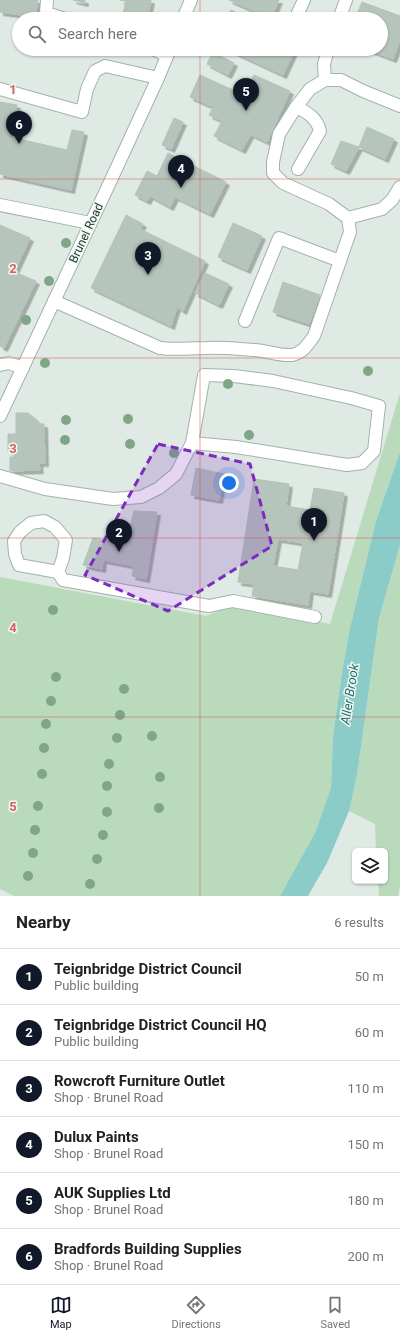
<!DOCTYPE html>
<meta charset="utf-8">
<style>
:root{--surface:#fff;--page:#f2f2f2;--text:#202124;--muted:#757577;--line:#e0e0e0;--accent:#111827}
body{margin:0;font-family:Roboto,sans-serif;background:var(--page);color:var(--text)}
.controls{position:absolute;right:12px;bottom:12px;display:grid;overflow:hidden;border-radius:6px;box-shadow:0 1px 3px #0004}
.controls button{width:36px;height:36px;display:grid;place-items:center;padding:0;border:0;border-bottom:1px solid var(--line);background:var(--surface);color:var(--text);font:20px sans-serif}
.you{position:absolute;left:229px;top:483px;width:14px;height:14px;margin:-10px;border:3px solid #fff;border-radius:50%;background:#1a73e8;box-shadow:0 0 0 6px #1a73e833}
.badge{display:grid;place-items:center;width:26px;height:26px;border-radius:50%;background:var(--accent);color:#fff;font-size:13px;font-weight:700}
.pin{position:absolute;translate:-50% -33px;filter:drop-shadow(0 1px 2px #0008)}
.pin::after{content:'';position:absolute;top:21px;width:14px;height:12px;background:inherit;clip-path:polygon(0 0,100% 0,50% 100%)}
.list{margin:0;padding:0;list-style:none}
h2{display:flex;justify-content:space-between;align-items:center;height:52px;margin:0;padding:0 16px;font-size:17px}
h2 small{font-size:13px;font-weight:400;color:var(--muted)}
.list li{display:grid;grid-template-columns:26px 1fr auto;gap:12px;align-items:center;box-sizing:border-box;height:56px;padding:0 16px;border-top:1px solid var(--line)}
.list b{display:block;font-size:15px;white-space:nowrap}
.list p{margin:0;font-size:13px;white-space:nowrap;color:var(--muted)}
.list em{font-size:13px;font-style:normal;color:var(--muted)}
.icon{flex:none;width:22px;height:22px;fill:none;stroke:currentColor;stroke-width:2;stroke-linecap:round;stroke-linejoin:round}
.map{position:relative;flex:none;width:400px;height:896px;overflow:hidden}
.search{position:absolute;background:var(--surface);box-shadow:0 1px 3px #0004;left:12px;right:12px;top:12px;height:44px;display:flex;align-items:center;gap:10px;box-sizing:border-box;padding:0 14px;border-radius:22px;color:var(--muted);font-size:15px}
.sheet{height:388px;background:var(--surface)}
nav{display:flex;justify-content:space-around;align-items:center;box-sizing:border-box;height:56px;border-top:1px solid var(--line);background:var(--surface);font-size:11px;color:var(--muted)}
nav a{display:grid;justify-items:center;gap:2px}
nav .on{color:var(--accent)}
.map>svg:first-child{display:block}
</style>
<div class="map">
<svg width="400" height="896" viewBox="0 0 400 896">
<defs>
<filter id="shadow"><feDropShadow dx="3.5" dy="3.5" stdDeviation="0" flood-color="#0004"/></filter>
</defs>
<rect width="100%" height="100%" fill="#e0eae4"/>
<g fill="#badabc">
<polygon points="400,393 400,452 376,521 350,628 342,672 333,736 331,788 315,833 280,896 14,896 0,889 0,577 206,616 233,605 330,624"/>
<polygon points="400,545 400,885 398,896 379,896 378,881 385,881 385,851 376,851 375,824 349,811 357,775 379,618"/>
</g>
<polygon fill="#8bccc8" points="400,452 400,545 379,618 357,775 349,811 327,863 308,896 280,896 315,833 331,788 333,736 342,672 350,628 376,521"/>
<g fill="#b6c5bc" stroke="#b3c3b9" fill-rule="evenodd" filter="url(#shadow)">
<polygon points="0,0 38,0 35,17 0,12"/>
<polygon points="73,0 85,0 85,3"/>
<polygon points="120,0 151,0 147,19 128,19 122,18 126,1"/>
<polygon points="229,0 279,0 271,18"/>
<polygon points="362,2 400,16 400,40 393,59 366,49 381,49 381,19 355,19"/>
<polygon points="231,10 250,19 227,19"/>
<polygon points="227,49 295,49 283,75"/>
<polygon points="213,52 234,63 228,75 207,64"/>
<polygon points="200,75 244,95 254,75 290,91 267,142 209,115 213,107 190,97"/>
<polygon points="0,102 17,105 10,137 67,150 72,130 84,132 71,190 0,174"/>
<polygon points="174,118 183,122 171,149 162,145"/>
<polygon points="222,121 250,135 242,150 214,136"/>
<polygon points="367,127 394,139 385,159 359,147"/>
<polygon points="341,141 359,147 346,171 331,164"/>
<polygon points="168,153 226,182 210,214 175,197 170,207 150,196 147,201 135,195 147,171 157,176"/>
<polygon points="126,215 143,224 140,229 205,261 183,311 177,307 171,326 91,288"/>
<polygon points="233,223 262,236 247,270 218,257"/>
<polygon points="0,225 30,238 0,303"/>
<polygon points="14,272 36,281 4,348 0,346 0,303"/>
<polygon points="205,273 229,284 219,305 195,293"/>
<polygon points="283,282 320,295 309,324 273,312"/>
<polygon points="16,413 28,413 38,421 38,424 44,424 45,463 39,463 40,470 10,471 10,457 14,457 14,451 8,451 8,434 16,434"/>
<polygon points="196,468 224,474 219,500 191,495"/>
<path d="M254 479 289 484 286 506 310 510 314 488 344 493 328 594 310 591 308 605 252 596 254 584 238 582ZM278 539 303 543 298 570 273 566Z"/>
<polygon points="134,511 157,512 146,579 132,576 134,566 103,560 102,569 83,565 93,538 126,544"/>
</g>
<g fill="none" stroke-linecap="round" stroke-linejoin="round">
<defs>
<g id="minor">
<polyline points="47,0 46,13 65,19"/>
<polyline points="183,19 191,0"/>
<polyline points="295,19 304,0"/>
<polyline points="339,19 346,0"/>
<polyline points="153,49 167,56"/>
<polyline points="325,80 324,64 328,49"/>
<polyline points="0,89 82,112 87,89 95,71 105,66 158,78"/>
<path d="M296 107C307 112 317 118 320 131L298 169"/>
<polyline points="0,205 90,223"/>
<polyline points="348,218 382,209 392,200 400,187"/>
<path d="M54 301 160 348C175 350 190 348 206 348 222 347 239 349 255 350 267 351 279 356 292 355 303 353 308 344 314 336L350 232 348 218 329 204 283 183 273 173V162L279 134 296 107 310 89 325 80H341L363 91 400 106"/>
<polyline points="245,321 279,238 340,261"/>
<polyline points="0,365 9,363 23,368"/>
<polyline points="0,416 111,180 158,78 170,49"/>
<polyline points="0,476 45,489 113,499 141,497 159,488 176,474 192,443 204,375 234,376 273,381 351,398 379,406 374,451 362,463 347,465 236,447 192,443"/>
<polygon points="44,521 55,527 66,540 63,558 58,572 19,565 15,554 14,541 20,532 31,523"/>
<polyline points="58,572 63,580 209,606 233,601 315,617"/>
</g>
</defs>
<use href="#minor" stroke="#a3b2aa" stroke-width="14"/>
<use href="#minor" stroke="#fff" stroke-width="12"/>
</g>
<g fill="#7fa686">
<circle cx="66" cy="243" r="5"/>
<circle cx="49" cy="281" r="5"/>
<circle cx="26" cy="320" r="5"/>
<circle cx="45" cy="363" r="5"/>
<circle cx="368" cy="371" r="5"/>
<circle cx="228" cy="384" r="5"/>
<circle cx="128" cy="419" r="5"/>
<circle cx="66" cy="420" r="5"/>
<circle cx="249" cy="435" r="5"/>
<circle cx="65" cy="440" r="5"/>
<circle cx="130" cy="444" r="5"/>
<circle cx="174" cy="453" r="5"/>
<circle cx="53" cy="610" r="5"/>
<circle cx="56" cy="677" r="5"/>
<circle cx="124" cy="689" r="5"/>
<circle cx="51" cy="701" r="5"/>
<circle cx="120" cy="715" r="5"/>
<circle cx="46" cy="724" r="5"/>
<circle cx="152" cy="736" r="5"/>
<circle cx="117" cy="738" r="5"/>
<circle cx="44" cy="748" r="5"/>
<circle cx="109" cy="764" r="5"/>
<circle cx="42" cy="774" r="5"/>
<circle cx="160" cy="777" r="5"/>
<circle cx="107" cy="786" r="5"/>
<circle cx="38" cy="806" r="5"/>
<circle cx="159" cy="808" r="5"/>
<circle cx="107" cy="812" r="5"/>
<circle cx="35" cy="830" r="5"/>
<circle cx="103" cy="835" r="5"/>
<circle cx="33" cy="853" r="5"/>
<circle cx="97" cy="859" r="5"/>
<circle cx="28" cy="876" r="5"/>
<circle cx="90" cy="884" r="5"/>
</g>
<path fill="#7b2cbf" fill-opacity="0.2" stroke="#7b2cbf" stroke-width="3" stroke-dasharray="8 5" stroke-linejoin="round" d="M158 444 250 464 272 546 168 611 85 575Z"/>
<path fill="none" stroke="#d55f5b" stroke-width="1" stroke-opacity="0.55" d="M200 0V19M200 49V896M0 179H400M0 358H400M0 538H400M0 717H400"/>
<g text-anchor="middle" stroke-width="3" stroke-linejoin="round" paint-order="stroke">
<g font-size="12" fill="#223a2e" stroke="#f1f7f2">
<text transform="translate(86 233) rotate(-65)" y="4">Brunel Road</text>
</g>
<g font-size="13" font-style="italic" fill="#20716d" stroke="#f1f7f2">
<text transform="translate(349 694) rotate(-81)" y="5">Aller Brook</text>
</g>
</g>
<g font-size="13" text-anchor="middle" font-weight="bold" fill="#d55f5b" stroke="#f1f7f2" stroke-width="3" stroke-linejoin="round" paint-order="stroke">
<text x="13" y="94">1</text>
<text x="13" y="273">2</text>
<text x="13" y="453">3</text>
<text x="13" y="632">4</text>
<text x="13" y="811">5</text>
</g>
</svg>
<div class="controls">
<button><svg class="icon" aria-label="layers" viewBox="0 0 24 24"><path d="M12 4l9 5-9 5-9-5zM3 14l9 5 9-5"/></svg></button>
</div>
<div class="you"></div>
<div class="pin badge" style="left:314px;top:541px">1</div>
<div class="pin badge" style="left:119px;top:552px">2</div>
<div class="pin badge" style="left:148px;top:275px">3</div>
<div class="pin badge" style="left:181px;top:188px">4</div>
<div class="pin badge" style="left:246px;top:111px">5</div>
<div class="pin badge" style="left:19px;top:144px">6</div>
<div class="search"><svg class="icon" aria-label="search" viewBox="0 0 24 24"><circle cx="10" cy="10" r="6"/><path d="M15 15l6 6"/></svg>Search here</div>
</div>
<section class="sheet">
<h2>Nearby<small>6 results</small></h2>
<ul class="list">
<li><span class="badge">1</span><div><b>Teignbridge District Council</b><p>Public building</p></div><em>50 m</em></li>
<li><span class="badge">2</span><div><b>Teignbridge District Council HQ</b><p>Public building</p></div><em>60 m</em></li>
<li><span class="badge">3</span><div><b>Rowcroft Furniture Outlet</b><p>Shop · Brunel Road</p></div><em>110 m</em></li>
<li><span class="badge">4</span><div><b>Dulux Paints</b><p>Shop · Brunel Road</p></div><em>150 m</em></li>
<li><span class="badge">5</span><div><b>AUK Supplies Ltd</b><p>Shop · Brunel Road</p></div><em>180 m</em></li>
<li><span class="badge">6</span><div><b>Bradfords Building Supplies</b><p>Shop · Brunel Road</p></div><em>200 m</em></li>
</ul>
</section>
<nav>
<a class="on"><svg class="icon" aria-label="map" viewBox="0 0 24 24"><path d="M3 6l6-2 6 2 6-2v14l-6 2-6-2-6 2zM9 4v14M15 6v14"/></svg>Map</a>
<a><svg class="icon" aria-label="directions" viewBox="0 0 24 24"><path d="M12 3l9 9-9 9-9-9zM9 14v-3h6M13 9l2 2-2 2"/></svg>Directions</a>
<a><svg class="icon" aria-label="saved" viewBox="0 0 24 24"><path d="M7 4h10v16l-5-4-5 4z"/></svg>Saved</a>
</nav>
